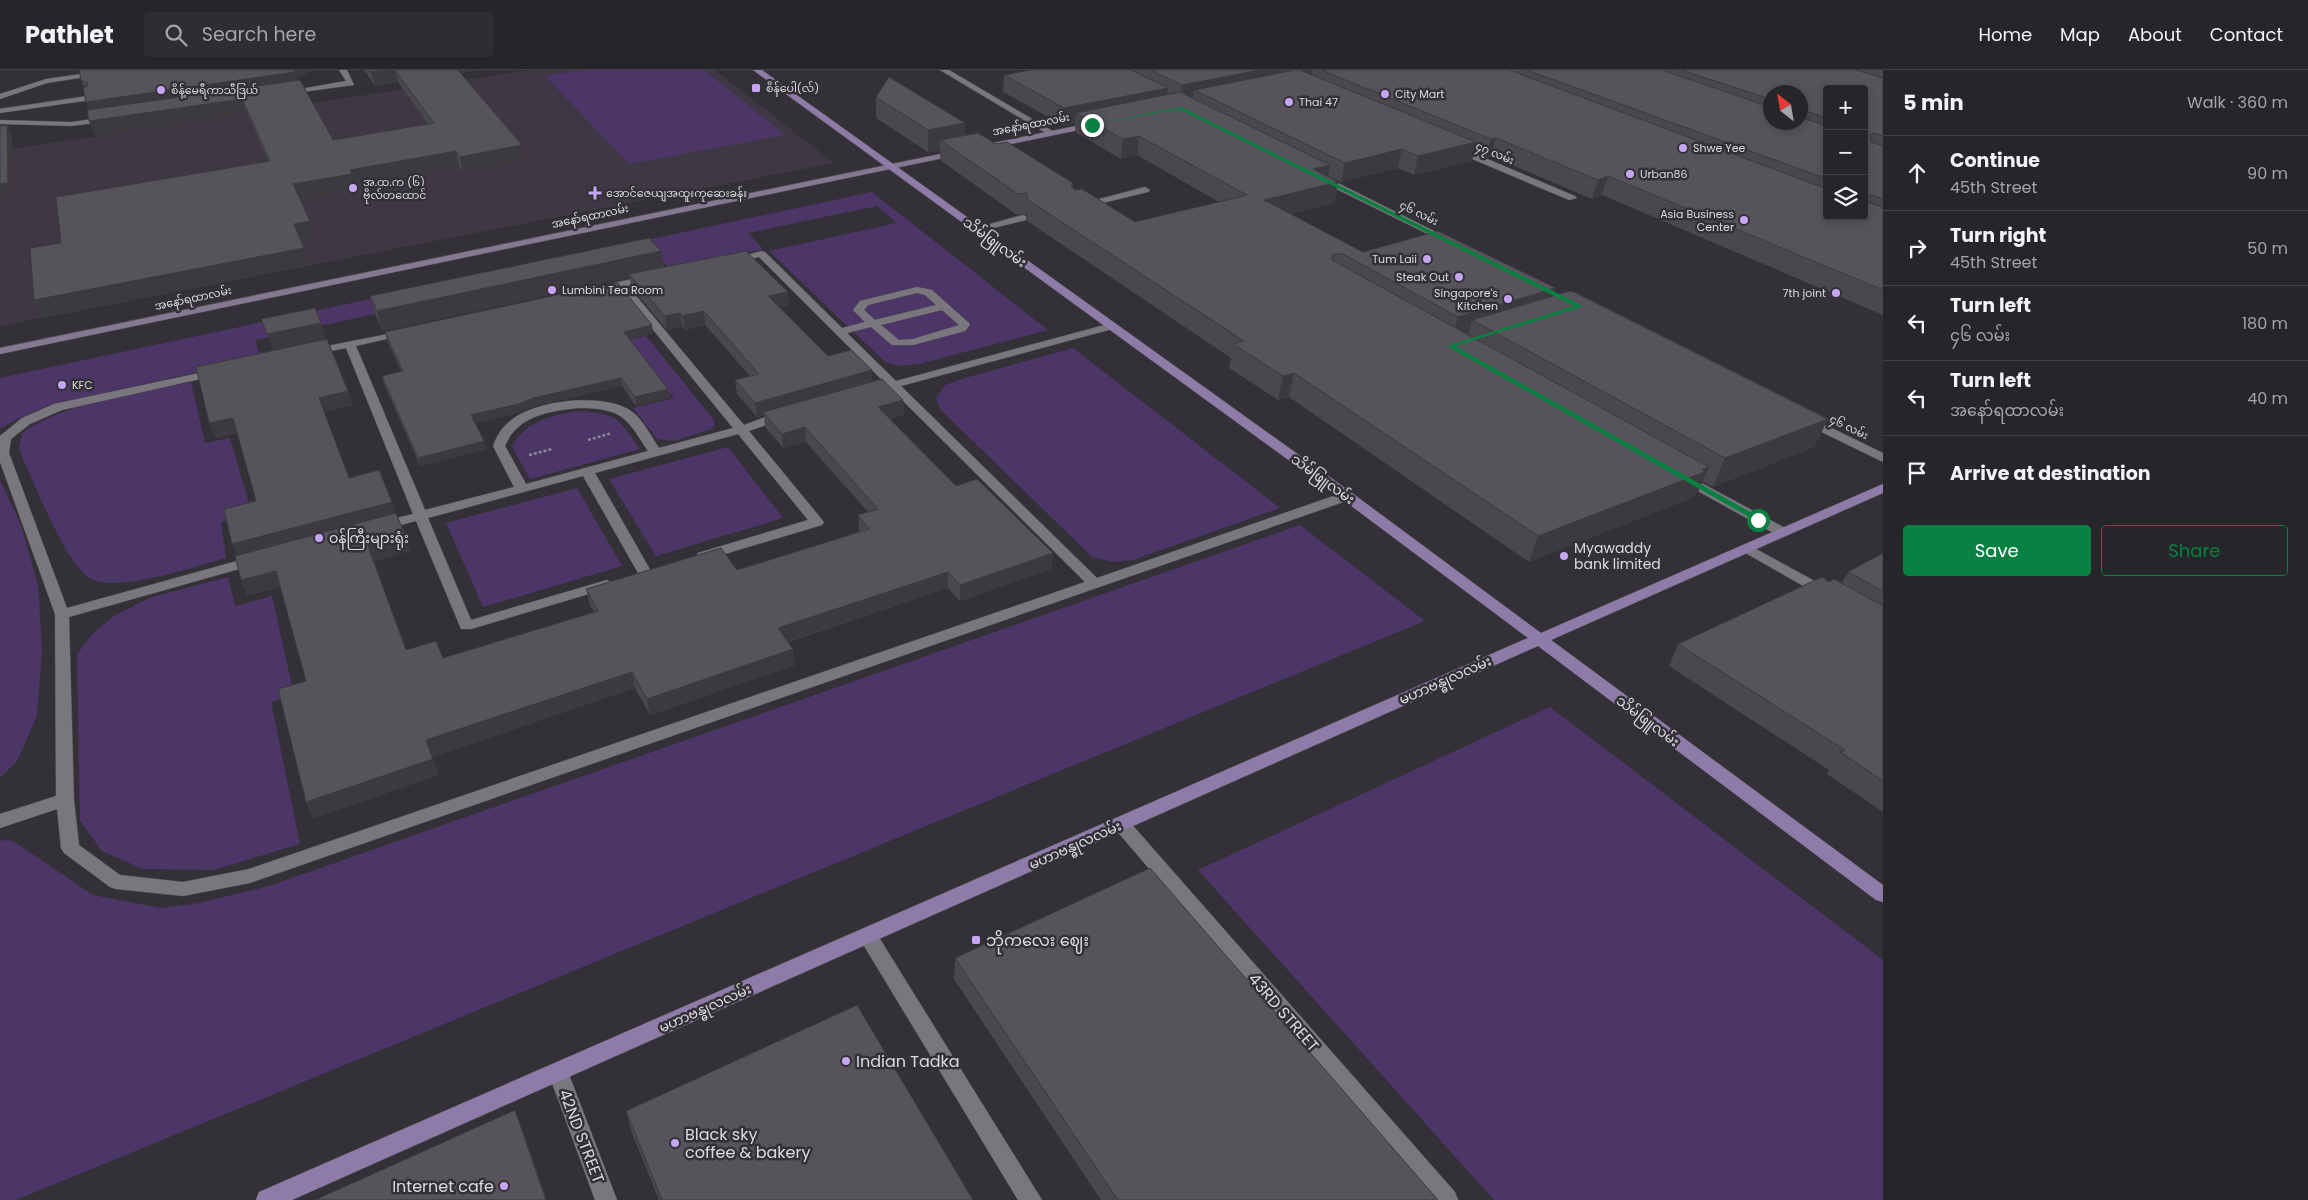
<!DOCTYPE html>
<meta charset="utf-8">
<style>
:root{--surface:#262529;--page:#2e2d31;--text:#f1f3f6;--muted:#a4a5a8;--line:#424246;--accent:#0b8043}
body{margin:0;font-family:Poppins,"Noto Sans Myanmar",sans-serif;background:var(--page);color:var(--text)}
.controls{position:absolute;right:15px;top:15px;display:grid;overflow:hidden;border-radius:5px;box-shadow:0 2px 8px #0003}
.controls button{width:45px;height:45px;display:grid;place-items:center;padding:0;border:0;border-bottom:1px solid var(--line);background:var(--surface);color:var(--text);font:25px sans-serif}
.compass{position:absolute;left:1763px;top:15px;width:45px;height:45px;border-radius:50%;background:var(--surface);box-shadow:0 2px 8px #0003;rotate:329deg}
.stop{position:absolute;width:15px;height:15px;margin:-11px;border:4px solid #0b8043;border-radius:50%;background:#fff}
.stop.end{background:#0b8043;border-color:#fff;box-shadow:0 1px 5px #0008}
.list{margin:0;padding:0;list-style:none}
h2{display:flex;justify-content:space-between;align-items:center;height:65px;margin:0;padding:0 20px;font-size:21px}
h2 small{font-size:16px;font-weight:400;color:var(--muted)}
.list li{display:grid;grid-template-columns:32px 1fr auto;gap:15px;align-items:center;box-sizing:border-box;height:75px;padding:0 20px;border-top:1px solid var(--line)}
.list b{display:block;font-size:19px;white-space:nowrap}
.list p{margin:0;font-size:16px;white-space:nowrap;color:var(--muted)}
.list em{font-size:16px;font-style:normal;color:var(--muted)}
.actions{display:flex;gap:10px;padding:15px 20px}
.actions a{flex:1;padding:11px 0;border:1px solid var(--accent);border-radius:5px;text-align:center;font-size:18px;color:var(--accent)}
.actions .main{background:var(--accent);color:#fff}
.icon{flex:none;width:28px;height:28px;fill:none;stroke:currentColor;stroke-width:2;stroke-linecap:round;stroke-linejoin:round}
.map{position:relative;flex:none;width:1883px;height:1130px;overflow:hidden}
header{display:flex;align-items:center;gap:30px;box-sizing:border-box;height:70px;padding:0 25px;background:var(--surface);border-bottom:1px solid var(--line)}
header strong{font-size:24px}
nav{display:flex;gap:28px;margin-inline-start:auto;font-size:18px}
.search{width:350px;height:45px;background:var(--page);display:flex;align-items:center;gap:12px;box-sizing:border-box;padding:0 18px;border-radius:5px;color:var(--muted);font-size:19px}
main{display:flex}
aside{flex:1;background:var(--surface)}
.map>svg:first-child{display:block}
</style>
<header>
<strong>Pathlet</strong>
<div class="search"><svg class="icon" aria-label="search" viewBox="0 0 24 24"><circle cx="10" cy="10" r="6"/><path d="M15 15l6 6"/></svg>Search here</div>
<nav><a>Home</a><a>Map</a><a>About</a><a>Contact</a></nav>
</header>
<main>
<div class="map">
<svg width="1883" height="1130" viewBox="0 0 1883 1130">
<rect width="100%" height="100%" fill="#333137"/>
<polygon fill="#3d3844" points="529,0 715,0 834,93 0,256 0,81"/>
<g fill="#4c3567">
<polygon points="583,0 704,0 785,65 629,94 545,6"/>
<polygon points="872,122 1048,260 919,294 903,296 886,293 769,181 897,153 877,136 748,163 763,179 670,200 656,183 255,270 261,288 50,335 17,349 0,359 0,308"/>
<polygon points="646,266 714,350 715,354 712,359 674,371 657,369 633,338 674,328 629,270"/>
<polygon points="1073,278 1280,438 1133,490 1114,492 1092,487 941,340 936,328 945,315 965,308"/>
<path d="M191 312 205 373 230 368 252 444 221 452 226 488C196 496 118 523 91 509 66 495 37 418 23 390L19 377 22 363C67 331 138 324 191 312Z"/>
<path d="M577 341C618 344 617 346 640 379L530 409 512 377C524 351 551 346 577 341Z"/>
<polygon points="728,377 783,448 656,486 609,409"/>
<polygon points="0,410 21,455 38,515 42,580 37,646 17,691 0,708"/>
<polygon points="577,418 622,496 483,537 446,453"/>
<polygon points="1300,455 1425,551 16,1130 0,1130 0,770 13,771 93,825 161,838 199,833 269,816"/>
<polygon points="228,507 235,536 272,526 294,625 271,632 300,774 213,800 143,799 102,781 80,751 77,584 94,562 114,546 149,528"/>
<polygon points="1550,637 1883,890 1883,1130 1494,1130 1198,800"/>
</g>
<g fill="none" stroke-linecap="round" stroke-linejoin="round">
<defs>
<g id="service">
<polygon points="110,0 131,0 47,13 0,29 0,24 46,9"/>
<polygon points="339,0 347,0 354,15 287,24 283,22 346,11"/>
<polygon points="88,26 92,28 91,30 0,43 0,39"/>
<polygon points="108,47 112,49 111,51 71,56 0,54 0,50 71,52"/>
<polygon points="1454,75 1575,126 1577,128 1569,130 1451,80 1450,78"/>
<polygon points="1145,117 1150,120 1148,122 1082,138 1077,135"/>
<polygon points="1023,145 1026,146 1026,150 977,162 972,159"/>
<path d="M761 181 765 182 842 258 865 252 853 240 860 231 917 217 932 220 969 253 970 255 965 261 913 275H892L871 257 847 263 896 311 1108 254H1116V258L901 316 1097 508 1342 423H1352L1354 426 1352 429 250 813 183 826 116 819 110 817 64 783 61 778 57 739 0 758V744L56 726 55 544 0 392V366L22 348 54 334 218 299 224 302 218 305 62 340 30 354 11 369 9 383 67 538 255 486 262 490 260 493 69 547 74 730 79 775 120 805 183 812 249 799 1085 512 891 319H881V315L885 313 759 187 732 194 727 191ZM917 223 925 225 936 235 875 250 864 240 868 235ZM942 240 959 255 913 269 899 270 881 255Z"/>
<path d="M651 205 656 208 655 210 628 216 744 355 779 342H787L789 345 787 348 749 361 824 452 822 455 708 489H698L696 486 698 483 808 450 738 364 595 403 652 503 650 506H640L638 503 583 406 428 448 471 550 607 510 614 514 612 517 471 559H461L416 451 382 460 375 456 377 453 413 444 346 278 312 285 306 282 312 279 408 260V264L356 276 425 440 514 417 493 376C497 366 501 358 510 351 535 330 599 323 628 339 641 346 651 366 659 378L733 358 619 218 600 222 595 219 596 217ZM578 338C622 338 626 347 648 381L526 414 505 376C517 346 549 341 578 338Z"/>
</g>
<g id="minor">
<polygon points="940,0 949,0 1056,63 1049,65"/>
<polygon points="1316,105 1322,105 1454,171 1446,173 1316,109"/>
<polygon points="1805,345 1883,383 1883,392 1801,352 1799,349 1801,346"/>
<polygon points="1683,403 1787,459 1789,462 1782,466 1777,465 1678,410 1677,407"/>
<polygon points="1747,474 1831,520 1833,523 1826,527 1821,526 1742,481 1740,478"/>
<polygon points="1122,748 1128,750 1455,1122 1458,1130 1432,1130 1116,760 1113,755 1116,750"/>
<polygon points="558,993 565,995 568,1002 617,1130 595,1130 548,1002 551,995"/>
</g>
<polygon id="tertiary" points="868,858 875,861 1042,1130 1018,1130 861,871 858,866 861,861"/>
<polygon id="secondary" points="1095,52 1098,52 1098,56 0,284 0,278"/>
<polygon id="primary" points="753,0 762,0 1352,423 1541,563 1883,414 1883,423 1551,570 1883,815 1883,832 1876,830 1538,576 292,1130 256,1130 259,1122 1528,568 1342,429"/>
</defs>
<use href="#service" stroke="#514f54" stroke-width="1"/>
<use href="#minor" stroke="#514f54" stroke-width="1"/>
<use href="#tertiary" stroke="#514f54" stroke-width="1"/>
<use href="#secondary" stroke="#514f54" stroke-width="1"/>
<use href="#primary" stroke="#514f54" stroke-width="1"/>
<g stroke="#8a888d" stroke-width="2.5" stroke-dasharray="3 2" stroke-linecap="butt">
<polyline points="588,370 612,363"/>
<polyline points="529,385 552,379"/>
</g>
<use href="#service" fill="#79767d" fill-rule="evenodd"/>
<use href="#minor" fill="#79767d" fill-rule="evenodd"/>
<use href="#tertiary" fill="#79767d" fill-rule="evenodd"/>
<use href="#secondary" fill="#847892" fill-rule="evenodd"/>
<use href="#primary" fill="#8e7ba8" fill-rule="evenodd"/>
</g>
<g fill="#4a474d" fill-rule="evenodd">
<polygon points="79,0 313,0 297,7 298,10 333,70 428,54 398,12 375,16 364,0 479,0 460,3 522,75 525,91 463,102 459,97 356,115 357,120 301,130 316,168 301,170 310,195 42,248 61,173 268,91 247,43 95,66 89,40 84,17 81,10"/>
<path d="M1031 0H1883V245L1602 125 1592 129 1491 86 1487 87 1474 82 1472 91 1414 105 1398 98 1341 112 1328 106V107L1338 112 1334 133 1290 144 1363 182 1556 218 1553 226 1828 349 1814 377 1713 417 1703 411 1698 422 1696 423 1694 427 1529 492 1289 327 1278 330 1229 298 1231 288 1027 151V144L1017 145 940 90V80L928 82 876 48V27L965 53V66L996 74 1073 113V118L1135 152 1219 132 1137 85 1121 89 1075 62V53L1063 55 1003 22 1004 5ZM1827 19H1864V146H1827ZM1770 22H1800V52H1770Z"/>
<polygon points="661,181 664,197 789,235 780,237 828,286 903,330 904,345 890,349 956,416 1052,499 960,531 948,518 788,572 795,595 650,645 635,618 432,687 439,705 313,748 306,732 306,611 280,517 247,526 237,486 256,431 237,363 215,368 326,269 348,321 353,335 324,342 349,408 395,443 410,481 374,491 406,580 443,588 594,542 590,535 586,519 737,500 859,462 859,461 858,445 868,442 806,372 783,378 765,357 764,345 757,347 737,324 735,310 750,306 705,255 685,260 682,256 667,260 631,217 630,207 383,261 376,246 370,226"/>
<polygon points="385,262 653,263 629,269 668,319 670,327 636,336 622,316 534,336 521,342 475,353 487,379 420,396 384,314 382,306 401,301 387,270"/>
<polygon points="1883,483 1883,742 1827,704 1829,700 1669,596 1678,574 1829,512 1842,513 1848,502"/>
<polygon points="955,888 1438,1130 1101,1130 954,909"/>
<polygon points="626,1041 973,1130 659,1130 632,1063"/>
</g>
<g fill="#3c3a3f">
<polygon points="293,0 313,0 297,7 299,16 92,47 86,32"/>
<polygon points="384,0 395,0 398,12 375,16 371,2"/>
<polygon points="452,0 479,0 452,4"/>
<polygon points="1260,0 1286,0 1285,11 1194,20 1193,29 1180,32 1182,15"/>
<polygon points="1300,0 1313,0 1312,6"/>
<polygon points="1168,18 1166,35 1076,43 1075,53 1063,55 1064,38"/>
<polygon points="242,29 247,43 95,66 89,51"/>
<polygon points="965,53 965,75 940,70 940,80 928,82 928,60"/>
<polygon points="7,55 12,67 13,126 0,128 0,114"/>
<polygon points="1139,66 1137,85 1121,89 1123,69"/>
<polygon points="1496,68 1491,86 1487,87 1491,69"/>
<polygon points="1476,72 1472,91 1414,105 1418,86"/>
<polygon points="522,75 525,91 463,102 460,87"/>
<polygon points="1402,79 1398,98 1341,112 1345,93"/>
<polygon points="456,81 459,97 356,115 357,120 298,130 293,114 350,100"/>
<polygon points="1330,95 1326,115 1338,112 1334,133 1261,151 1264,130 1313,99"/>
<polygon points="1608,106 1602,125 1592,129 1598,110"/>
<polygon points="310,151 316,168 299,171 294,154"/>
<polygon points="304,178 310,195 42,248 34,230"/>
<polygon points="661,181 664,200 629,204 630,207 383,261 377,241"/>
<polygon points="1556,218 1549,240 1472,250 1468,265 1452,270 1458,247"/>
<polygon points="788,222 789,235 770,240 768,226"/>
<polygon points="704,241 705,255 685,260 683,246"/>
<polygon points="680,243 682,256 667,260 665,246"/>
<polygon points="321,253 327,273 274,284 267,264"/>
<polygon points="652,255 653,263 625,270 624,262"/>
<polygon points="872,300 873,314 763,342 764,345 757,347 755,333"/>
<polygon points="1294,303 1289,327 1278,330 1283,306"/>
<polygon points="621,308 622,316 534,336 521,342 473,354 471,345 533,328"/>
<polygon points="668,319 670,327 636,336 635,327"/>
<polygon points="348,321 353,335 324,342 319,328"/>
<polygon points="903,330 904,345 879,352 878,337"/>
<polygon points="233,348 238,363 215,368 209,353"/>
<polygon points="1828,349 1814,377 1713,417 1725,388"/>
<polygon points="805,357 806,372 783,378 782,364"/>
<polygon points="484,371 487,379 420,396 418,388"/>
<polygon points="1709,397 1698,422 1696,423 1694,427 1529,492 1538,466"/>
<polygon points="392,432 397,447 239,490 232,474"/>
<polygon points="405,465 410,481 373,491 368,476"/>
<polygon points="1053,483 1052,499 960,531 960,515"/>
<polygon points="276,501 282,516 247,526 241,510"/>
<polygon points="948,502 948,518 780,574 778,558"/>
<polygon points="793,579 795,595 650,645 647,629"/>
<polygon points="632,602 635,618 432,687 426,670"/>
<polygon points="433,689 439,705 313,748 306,732"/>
<polygon points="515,1040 524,1063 547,1130 546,1130"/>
</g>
<g fill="#56535a" stroke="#3c3a3f">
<polygon points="79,0 294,0 295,2 86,32 83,18 87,16 88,13 81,10"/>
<polygon points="370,0 384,0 371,2"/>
<polygon points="395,0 458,0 522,75 460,87 456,81 350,100 352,104 293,114 310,151 294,154 304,178 34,230 30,178 61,173 56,127 270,91 242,29 89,51 87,40 300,10 333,70 434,53"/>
<polygon points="1031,0 1131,0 1168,18 1064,38 1004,5"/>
<polygon points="1150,0 1260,0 1182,15"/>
<polygon points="1295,0 1300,0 1476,72 1418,86 1402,79 1345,93 1194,20"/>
<polygon points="1321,0 1509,0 1827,119 1827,146 1864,146 1864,130 1883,138 1883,220 1608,106 1598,110 1496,68 1491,69"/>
<polygon points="1527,0 1662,0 1770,37 1770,52 1800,52 1800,47 1827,56 1827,109"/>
<polygon points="1681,0 1856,0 1883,8 1883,66 1873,63 1870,65 1871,72 1883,76 1883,129 1872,125 1864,126 1864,19 1827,19 1827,48 1800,39 1800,22 1770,22 1770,29"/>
<polygon points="889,7 965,53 928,60 876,27"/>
<polygon points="1180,22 1330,95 1313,99 1338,112 1264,130 1363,182 1438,161 1556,218 1458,247 1343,184 1334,184 1332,187 1332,190 1709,397 1702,400 1705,402 1538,466 1294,303 1283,306 1233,274 1244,271 1028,130 1027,123 1018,124 940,70 978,63 996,74 1007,72 1073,113 1071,117 1076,120 1082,119 1135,152 1247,125 1139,66 1123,69 1076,43"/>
<polygon points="7,55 8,113 0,114 0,56"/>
<polygon points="649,168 661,181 377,241 370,226"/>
<polygon points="746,181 788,222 768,226 828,286 851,280 872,300 755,333 735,310 759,304 704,241 683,246 680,243 665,246 629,204"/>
<polygon points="617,212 652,255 624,262 668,319 635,327 621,308 533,328 519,334 471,345 484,371 418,388 382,306 403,301 385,262"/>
<polygon points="1570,221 1576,223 1828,349 1725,388 1472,250"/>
<polygon points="315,238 321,253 267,264 261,249"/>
<polygon points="327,269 348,321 319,328 349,408 379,400 392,432 232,474 224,439 256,431 233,348 209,353 196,297"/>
<polygon points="882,309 903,330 878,337 956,416 977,409 1053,483 960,515 948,502 778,558 793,579 647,629 632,602 426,670 433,689 306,732 278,619 306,611 276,501 241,510 235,486 396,443 405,465 368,476 406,580 436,571 443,588 598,541 586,519 721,478 737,500 869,459 858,445 878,439 805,357 782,364 763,342"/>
<polygon points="1883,483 1883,521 1848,502"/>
<polygon points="1822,507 1829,512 1834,509 1883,536 1883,711 1840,682 1845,680 1678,574"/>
<polygon points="1150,798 1438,1130 1118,1130 955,888"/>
<polygon points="857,935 973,1130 662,1130 626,1041"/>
<polygon points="515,1040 546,1130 315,1130"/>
</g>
<polygon fill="#0b8043" points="1181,37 1581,235 1581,237 1455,276 1761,448 1761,451 1756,451 1447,276 1574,236 1179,39 1090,55"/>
<g fill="#c6a6f0" stroke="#333137" stroke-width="2">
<rect x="751" y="13" width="10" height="10" rx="2.5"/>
<circle cx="161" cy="20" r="5"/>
<circle cx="1385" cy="24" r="5"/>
<circle cx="1289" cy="32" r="5"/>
<circle cx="1683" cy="78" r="5"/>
<circle cx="1630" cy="104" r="5"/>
<circle cx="353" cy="118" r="5"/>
<path d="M592.5 115.5h5v5h5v5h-5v5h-5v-5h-5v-5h5z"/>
<circle cx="1744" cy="150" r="5"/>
<circle cx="1427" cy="189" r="5"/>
<circle cx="1459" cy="207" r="5"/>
<circle cx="552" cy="220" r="5"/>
<circle cx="1836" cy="223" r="5"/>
<circle cx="1508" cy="229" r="5"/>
<circle cx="62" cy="315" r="5"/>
<circle cx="319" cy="468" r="5"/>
<circle cx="1564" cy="486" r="5"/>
<rect x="971" y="865" width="10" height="10" rx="2.5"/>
<circle cx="846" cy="991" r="5"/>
<circle cx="675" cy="1073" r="5"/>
<circle cx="504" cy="1116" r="5"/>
</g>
<g text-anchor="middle" stroke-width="5" stroke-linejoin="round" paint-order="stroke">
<g font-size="11" fill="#dddbdf" stroke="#333137" text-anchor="start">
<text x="766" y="22">စိန်ပေါ(လ်)</text>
<text x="171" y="24">စိန့်မေရီကာသီဒြယ်</text>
<text x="1395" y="28">City Mart</text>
<text x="1299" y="36">Thai 47</text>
<text x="1693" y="82">Shwe Yee</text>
<text x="1640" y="108">Urban86</text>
<text x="363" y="116">အ.ထ.က (၆)<tspan x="363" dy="13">ဗိုလ်တထောင်</tspan></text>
<text x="606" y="127">အောင်ဇေယျအထူးကုဆေးခန်း</text>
<text x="1734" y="148" text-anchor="end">Asia Business<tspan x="1734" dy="13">Center</tspan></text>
<text x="1417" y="193" text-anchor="end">Tum Laii</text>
<text x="1449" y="211" text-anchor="end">Steak Out</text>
<text x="562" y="224">Lumbini Tea Room</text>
<text x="1498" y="227" text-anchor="end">Singapore's<tspan x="1498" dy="13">Kitchen</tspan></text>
<text x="1826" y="227" text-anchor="end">7th joint</text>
<text x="72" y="319">KFC</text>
</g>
<g font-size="11" fill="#dddbdf" stroke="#333137">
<text transform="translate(1031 54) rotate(-11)" y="4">အနော်ရထာလမ်း</text>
<text transform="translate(1495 83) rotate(23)" y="4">၄၇ လမ်း</text>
<text transform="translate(1419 143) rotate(26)" y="4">၄၆ လမ်း</text>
<text transform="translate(590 146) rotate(-12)" y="4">အနော်ရထာလမ်း</text>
<text transform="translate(193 228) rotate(-12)" y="4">အနော်ရထာလမ်း</text>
<text transform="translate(1849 357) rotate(26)" y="4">၄၆ လမ်း</text>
</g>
<g font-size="14" fill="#dddbdf" stroke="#333137">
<text transform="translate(995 172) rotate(36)" y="5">သိမ်ဖြူလမ်း</text>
<text transform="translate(1323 409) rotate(36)" y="5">သိမ်ဖြူလမ်း</text>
<text transform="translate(1445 610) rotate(-24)" y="5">မဟာဗန္ဓုလလမ်း</text>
<text transform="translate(1648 651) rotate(37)" y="5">သိမ်ဖြူလမ်း</text>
<text transform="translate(1075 775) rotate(-24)" y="5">မဟာဗန္ဓုလလမ်း</text>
<text transform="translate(705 938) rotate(-24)" y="5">မဟာဗန္ဓုလလမ်း</text>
</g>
<g font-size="14" fill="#dddbdf" stroke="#333137" text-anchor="start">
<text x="329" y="473">ဝန်ကြီးများရုံး</text>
<text x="1574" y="483">Myawaddy<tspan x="1574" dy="16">bank limited</tspan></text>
</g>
<g font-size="16" fill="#dddbdf" stroke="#333137" text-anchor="start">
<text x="986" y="876">ဘိုကလေး ဈေး</text>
<text x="856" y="997">Indian Tadka</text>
<text x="685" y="1070">Black sky<tspan x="685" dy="18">coffee &amp; bakery</tspan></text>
<text x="494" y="1122" text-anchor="end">Internet cafe</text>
</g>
<g font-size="16" fill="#dddbdf" stroke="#333137">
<text transform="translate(1284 942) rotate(49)" y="6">43RD STREET</text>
<text transform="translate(582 1066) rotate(69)" y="6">42ND STREET</text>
</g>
</g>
</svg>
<div class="controls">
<button>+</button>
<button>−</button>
<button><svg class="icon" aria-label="layers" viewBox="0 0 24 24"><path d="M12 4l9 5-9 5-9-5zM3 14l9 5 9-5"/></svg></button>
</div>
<svg class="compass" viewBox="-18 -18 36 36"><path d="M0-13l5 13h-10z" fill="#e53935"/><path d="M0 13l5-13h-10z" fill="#a4a5a8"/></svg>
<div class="stop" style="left:1758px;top:450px"></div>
<div class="stop end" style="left:1092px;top:55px"></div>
</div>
<aside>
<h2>5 min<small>Walk · 360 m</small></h2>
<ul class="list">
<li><svg class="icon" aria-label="ahead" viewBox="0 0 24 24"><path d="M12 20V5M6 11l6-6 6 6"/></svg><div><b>Continue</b><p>45th Street</p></div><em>90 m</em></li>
<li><svg class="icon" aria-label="right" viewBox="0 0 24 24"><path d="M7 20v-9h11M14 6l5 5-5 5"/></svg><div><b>Turn right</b><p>45th Street</p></div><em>50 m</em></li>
<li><svg class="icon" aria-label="left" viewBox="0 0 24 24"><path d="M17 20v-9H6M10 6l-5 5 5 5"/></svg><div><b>Turn left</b><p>၄၆ လမ်း</p></div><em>180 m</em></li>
<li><svg class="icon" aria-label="left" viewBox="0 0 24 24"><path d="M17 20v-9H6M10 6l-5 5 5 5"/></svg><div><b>Turn left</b><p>အနော်ရထာလမ်း</p></div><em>40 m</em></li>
<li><svg class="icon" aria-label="arrive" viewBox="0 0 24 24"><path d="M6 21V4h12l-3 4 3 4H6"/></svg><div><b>Arrive at destination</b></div></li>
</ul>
<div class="actions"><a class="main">Save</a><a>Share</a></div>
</aside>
</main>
